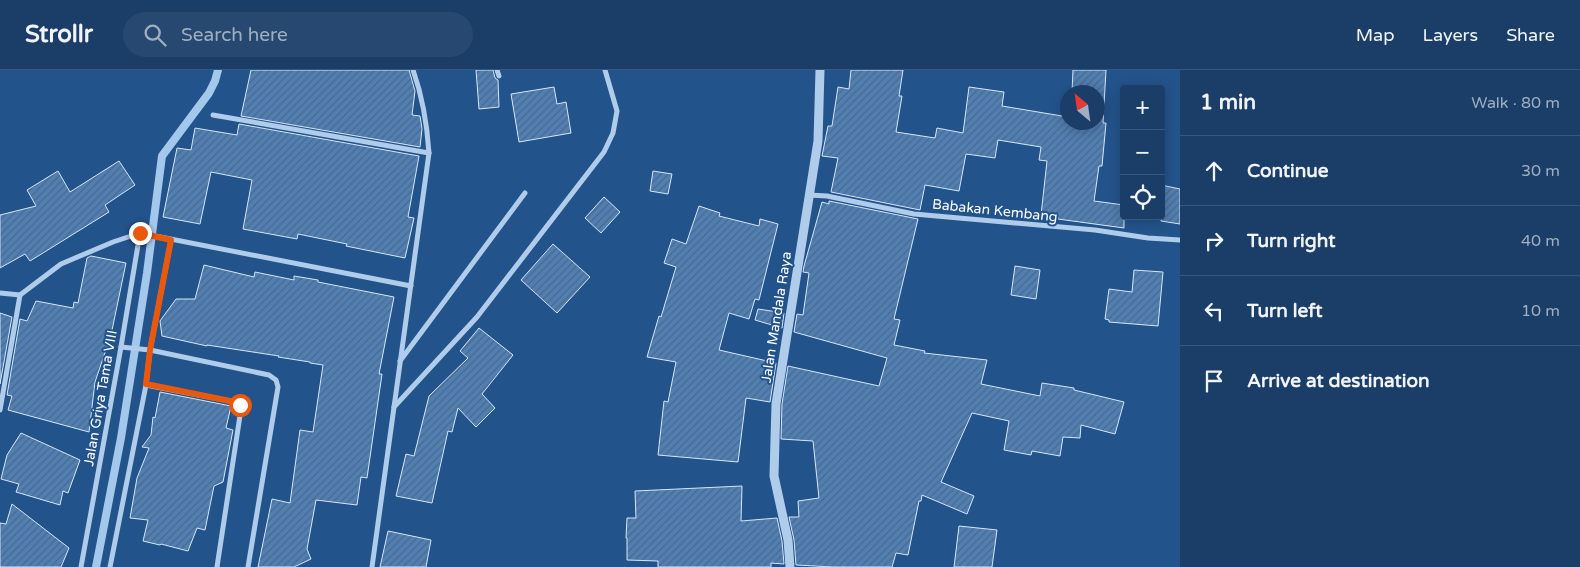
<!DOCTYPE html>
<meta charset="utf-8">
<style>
:root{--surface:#1a3e68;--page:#274971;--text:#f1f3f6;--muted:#9faec0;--line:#38577c}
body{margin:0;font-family:"Varela Round",sans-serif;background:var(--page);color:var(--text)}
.controls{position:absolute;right:15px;top:15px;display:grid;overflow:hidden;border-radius:5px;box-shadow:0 2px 12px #0003}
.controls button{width:45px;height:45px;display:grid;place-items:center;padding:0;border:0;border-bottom:1px solid var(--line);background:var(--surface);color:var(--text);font:25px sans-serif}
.compass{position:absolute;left:1060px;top:15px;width:45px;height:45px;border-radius:50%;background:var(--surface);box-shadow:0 2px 12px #0003;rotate:331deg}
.stop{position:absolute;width:15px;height:15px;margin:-11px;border:4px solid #ea580c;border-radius:50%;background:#fff}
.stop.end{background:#ea580c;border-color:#fff;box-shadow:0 1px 5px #0008}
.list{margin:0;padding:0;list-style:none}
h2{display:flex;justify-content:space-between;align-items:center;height:65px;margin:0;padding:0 20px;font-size:21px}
h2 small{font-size:16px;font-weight:400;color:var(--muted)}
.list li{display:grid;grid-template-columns:32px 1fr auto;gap:15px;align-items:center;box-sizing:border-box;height:70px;padding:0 20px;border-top:1px solid var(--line)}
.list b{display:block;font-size:19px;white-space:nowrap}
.list em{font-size:16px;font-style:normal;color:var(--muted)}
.icon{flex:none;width:28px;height:28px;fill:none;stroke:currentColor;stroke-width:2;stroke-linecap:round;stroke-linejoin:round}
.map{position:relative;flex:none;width:1180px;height:497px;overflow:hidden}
header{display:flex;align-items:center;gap:30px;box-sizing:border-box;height:70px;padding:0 25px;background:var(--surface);border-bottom:1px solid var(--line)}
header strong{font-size:24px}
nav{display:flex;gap:28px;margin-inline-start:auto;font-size:18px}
.search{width:350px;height:45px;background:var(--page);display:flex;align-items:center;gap:12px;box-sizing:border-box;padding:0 18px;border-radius:28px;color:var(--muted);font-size:19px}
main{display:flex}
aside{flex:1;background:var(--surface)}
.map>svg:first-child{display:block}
</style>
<header>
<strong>Strollr</strong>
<div class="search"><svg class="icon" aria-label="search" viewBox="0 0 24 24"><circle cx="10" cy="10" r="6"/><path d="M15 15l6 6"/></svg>Search here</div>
<nav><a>Map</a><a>Layers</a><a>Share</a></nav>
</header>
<main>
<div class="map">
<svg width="1180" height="497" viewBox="0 0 1180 497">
<defs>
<pattern id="building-hatch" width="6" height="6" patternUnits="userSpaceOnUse" patternTransform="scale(1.25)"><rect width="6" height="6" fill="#507fb4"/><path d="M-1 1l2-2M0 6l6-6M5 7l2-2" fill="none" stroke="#4e6885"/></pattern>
</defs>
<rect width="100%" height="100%" fill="#23538b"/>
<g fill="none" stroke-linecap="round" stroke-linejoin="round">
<polyline stroke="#a4c7ec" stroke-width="8" points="96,497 121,368 147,203 162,86 209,23 215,11 218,0"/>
</g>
<g fill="url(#building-hatch)" stroke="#d5e6f8">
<polygon points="251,0 409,0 415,21 412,45 420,46 421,52 422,59 420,77 241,46"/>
<polygon points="476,0 493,0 495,8 498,10 499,37 479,39"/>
<polygon points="851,0 903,0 899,26 902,26 896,62 935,68 937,58 963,63 969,17 1004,22 1002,36 1068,47 1068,52 1098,52 1098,22 1072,22 1073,0 1106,0 1103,53 1106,53 1102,96 1099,96 1094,131 1124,135 1124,158 1058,149 1058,147 1041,145 1047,91 1039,90 1041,77 998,70 995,88 966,84 959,121 925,115 920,140 831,122 838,88 822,86 828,56 832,56 838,17 849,19"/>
<polygon points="554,17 557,34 566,32 571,63 519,72 511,24"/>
<polygon points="239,54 419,86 408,147 414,148 405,188 346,176 347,174 298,164 297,169 243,159 252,110 211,102 200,154 163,147 177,78 191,80 195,58 237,65"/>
<polygon points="119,91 135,115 105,135 109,142 30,191 25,184 0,198 0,145 36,136 27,120 58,101 70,122"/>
<polygon points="653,101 672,104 668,124 650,121"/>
<polygon points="1161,115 1180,119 1180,154 1161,151"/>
<polygon points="604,127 620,142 601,163 585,148"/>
<polygon points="829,131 918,149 894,249 900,250 894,275 925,281 924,283 987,290 981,314 1040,326 1042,313 1074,318 1074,320 1124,332 1115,364 1081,355 1080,368 1063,367 1060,386 1032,381 1031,385 1004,380 1009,351 972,343 941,412 974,426 967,444 922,425 921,431 919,431 908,485 896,483 892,497 833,497 796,495 794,470 789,447 799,447 798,431 819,428 813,371 781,369 782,334 788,296 879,316 887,288 794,262 797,244 803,245 809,203 803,202 804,196 822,132 829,134"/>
<polygon points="699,136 720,143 719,146 759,156 760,149 778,154 759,230 755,229 749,249 729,243 719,280 776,293 770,332 746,328 738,392 658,385 664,331 668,332 676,292 647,287 659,246 661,247 676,197 664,193 672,169 686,174"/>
<polygon points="553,174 590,207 557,243 521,210"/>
<polygon points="91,186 126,193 111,265 95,312 89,362 8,340 12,326 7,325 20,249 27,251 36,231 73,238 74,232 78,233 87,188"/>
<polygon points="204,195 254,207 255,202 294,210 294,206 318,210 318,212 394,227 379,304 382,304 367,408 361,407 357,435 316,430 307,479 311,489 294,497 258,497 272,429 290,433 300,360 313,362 323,295 310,293 310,292 278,287 279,286 207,275 207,276 162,266 160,251 176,229 195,229"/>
<polygon points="1015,196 1040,200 1036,229 1011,225"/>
<polygon points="1134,200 1163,202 1158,256 1109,252 1109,250 1105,249 1109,219 1132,222"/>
<polygon points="758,239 784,243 782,258 755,250"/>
<polygon points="0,243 12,247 0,314"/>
<polygon points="479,258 513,285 482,324 495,338 476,357 458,338 452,362 448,361 432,433 396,426 406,384 414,386 429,326 468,288 460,281"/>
<polygon points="160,322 231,336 226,358 233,360 223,412 214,416 205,460 197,458 188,481 161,474 160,475 143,471 148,450 130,448 137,408 149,378 142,377 151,365 153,347 155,348"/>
<polygon points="21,363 80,390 68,423 63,421 60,435 16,422 19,414 1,409 7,385"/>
<polygon points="742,416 741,451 777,448 782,471 784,494 771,493 771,497 658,497 658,491 627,490 627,468 626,468 627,448 636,448 635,421"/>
<polygon points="12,434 69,478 61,497 0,497 0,453 6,454"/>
<polygon points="959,456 997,460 992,497 954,497"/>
<polygon points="388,461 431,470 426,497 380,497"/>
</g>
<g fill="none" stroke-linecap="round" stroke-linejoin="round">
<g stroke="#b0cceb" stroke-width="5">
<polyline points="497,0 499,6"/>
<polyline points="213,45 429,83"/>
<polyline points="809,125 827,126 914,144 1095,160 1148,168 1180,170"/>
<polyline points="0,223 20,225 61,194 113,172 140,163 411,216"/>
<polyline points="121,277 150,280 269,305 276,310 278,317 248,497"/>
<polyline points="400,291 525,123"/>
<polyline points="146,315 235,332 240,335 241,339 217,497"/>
<polyline points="394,337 477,247 604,82 613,63 617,41 605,0"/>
<polyline points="0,340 20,225"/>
<polyline points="81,497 121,277 140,163"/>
<polyline points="110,497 146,315 150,280 171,170"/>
<path d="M372 497 429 83C427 53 423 28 413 0"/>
</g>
<polyline stroke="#b0cceb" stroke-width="9" points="790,497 788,470 774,406 776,334 818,71 820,0"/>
</g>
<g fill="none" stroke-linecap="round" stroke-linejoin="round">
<polyline stroke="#ea580c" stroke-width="6" points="140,163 171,170 150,280 146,314 235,332 240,335"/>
</g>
<g text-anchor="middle" stroke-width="4" stroke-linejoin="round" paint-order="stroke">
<g font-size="14" fill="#fff" stroke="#23538b">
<text transform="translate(995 140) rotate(6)" y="5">Babakan Kembang</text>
<text transform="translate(776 247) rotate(-81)" y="5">Jalan Mandala Raya</text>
<text transform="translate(100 328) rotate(-80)" y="5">Jalan Griya Tama VIII</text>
</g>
</g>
</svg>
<div class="controls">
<button>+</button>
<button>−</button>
<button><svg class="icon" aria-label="locate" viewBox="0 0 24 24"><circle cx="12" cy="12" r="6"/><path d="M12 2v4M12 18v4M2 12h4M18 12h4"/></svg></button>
</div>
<svg class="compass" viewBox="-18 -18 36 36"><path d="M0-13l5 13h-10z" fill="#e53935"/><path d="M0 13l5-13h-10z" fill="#9faec0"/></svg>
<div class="stop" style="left:240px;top:335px"></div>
<div class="stop end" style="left:140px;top:163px"></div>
</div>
<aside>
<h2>1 min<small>Walk · 80 m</small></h2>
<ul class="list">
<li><svg class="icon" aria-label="ahead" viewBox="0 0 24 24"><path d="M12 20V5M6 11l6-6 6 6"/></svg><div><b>Continue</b></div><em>30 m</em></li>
<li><svg class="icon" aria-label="right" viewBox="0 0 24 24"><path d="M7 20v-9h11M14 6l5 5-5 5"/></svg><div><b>Turn right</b></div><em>40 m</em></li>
<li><svg class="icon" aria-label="left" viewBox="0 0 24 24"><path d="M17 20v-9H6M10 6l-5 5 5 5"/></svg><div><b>Turn left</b></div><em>10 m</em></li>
<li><svg class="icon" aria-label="arrive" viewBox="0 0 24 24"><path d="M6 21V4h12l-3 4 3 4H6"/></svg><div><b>Arrive at destination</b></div></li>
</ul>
</aside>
</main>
